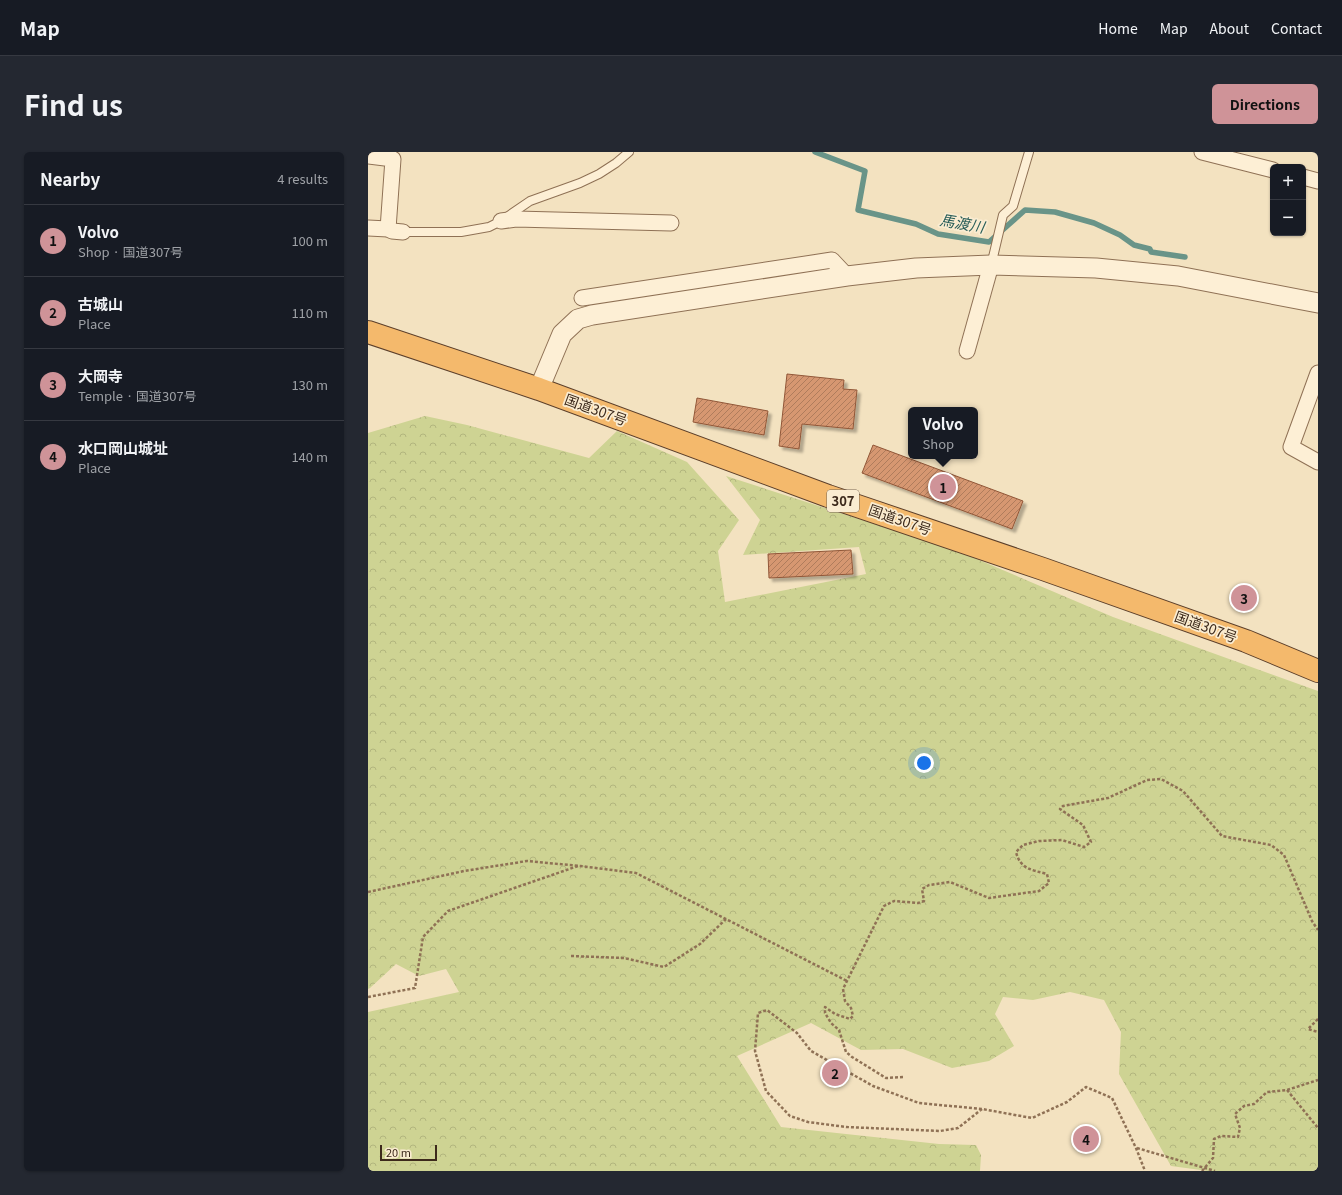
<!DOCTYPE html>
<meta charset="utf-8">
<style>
:root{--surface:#171b24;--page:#242831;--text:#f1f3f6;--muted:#9ea1a6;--line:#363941;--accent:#cf9398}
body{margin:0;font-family:Georgia,"Noto Sans JP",serif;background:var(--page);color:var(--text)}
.controls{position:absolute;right:12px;top:12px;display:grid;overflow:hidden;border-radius:6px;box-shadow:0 1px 3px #0004}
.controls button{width:36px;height:36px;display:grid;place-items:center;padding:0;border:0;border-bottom:1px solid var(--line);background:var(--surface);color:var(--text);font:20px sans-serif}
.scale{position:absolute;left:12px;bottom:10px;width:57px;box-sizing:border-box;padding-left:4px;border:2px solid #3d2a1c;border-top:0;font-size:11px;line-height:14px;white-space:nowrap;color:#3d2a1c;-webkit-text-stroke:3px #faecd1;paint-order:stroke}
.you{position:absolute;left:556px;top:611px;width:14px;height:14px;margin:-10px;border:3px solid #fff;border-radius:50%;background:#1a73e8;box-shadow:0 0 0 6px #1a73e833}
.badge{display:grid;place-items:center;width:26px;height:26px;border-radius:50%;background:var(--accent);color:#111;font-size:13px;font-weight:700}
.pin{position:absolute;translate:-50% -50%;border:2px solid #fff;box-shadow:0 1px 4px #0006}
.popup{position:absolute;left:540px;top:255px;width:70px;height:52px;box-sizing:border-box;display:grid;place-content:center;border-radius:6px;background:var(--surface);filter:drop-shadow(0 1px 3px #0005);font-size:13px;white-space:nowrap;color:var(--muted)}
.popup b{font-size:15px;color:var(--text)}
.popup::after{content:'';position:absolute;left:50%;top:100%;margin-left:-8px;border:8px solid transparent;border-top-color:var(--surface)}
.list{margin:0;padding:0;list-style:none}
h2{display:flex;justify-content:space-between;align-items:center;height:52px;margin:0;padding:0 16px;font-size:17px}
h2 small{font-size:13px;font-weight:400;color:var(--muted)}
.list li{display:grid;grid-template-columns:26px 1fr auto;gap:12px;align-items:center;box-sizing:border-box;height:72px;padding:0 16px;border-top:1px solid var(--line)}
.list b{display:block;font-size:15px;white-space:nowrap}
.list p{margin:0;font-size:13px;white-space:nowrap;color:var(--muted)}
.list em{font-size:13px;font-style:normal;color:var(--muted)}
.map{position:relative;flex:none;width:950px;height:1019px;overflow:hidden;border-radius:6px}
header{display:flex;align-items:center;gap:24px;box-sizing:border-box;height:56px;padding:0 20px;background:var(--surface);border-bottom:1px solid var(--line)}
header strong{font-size:19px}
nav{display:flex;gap:22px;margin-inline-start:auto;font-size:14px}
.intro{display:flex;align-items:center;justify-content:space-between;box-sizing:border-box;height:96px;padding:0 24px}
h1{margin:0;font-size:28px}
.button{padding:10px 18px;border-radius:6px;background:var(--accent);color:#111;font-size:14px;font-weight:700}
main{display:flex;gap:24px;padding:0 24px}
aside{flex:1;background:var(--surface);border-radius:6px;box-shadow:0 1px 3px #0004}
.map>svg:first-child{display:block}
</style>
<header>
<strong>Map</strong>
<nav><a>Home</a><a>Map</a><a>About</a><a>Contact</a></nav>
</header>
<div class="intro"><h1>Find us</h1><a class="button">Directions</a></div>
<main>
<aside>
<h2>Nearby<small>4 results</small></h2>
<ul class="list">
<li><span class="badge">1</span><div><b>Volvo</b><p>Shop · 国道307号</p></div><em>100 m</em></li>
<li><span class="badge">2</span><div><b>古城山</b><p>Place</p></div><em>110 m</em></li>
<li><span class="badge">3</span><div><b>大岡寺</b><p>Temple · 国道307号</p></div><em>130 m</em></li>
<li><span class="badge">4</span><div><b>水口岡山城址</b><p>Place</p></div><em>140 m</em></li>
</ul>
</aside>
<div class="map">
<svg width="950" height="1019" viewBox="0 0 950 1019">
<defs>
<pattern id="forest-crowns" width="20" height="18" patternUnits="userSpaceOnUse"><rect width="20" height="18" fill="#ced393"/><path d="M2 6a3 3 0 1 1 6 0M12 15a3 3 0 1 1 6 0" fill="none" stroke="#b2b57e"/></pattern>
<pattern id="building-hatch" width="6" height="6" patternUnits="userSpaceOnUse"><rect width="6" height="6" fill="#d69771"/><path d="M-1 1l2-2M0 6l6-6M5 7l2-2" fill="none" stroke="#af7b5c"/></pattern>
<filter id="shadow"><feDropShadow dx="3.5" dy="3.5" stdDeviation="1" flood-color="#0004"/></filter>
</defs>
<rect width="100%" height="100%" fill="#f3e2c0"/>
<polygon fill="url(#forest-crowns)" points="57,264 99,273 221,306 249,279 319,310 371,368 350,399 357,450 498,422 491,395 375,403 392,368 358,324 590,399 745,465 950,539 950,1019 840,1019 803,1014 751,922 753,880 736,848 702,840 665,848 635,845 627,862 646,894 621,909 584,916 535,897 493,898 443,871 369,904 413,975 571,992 608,993 613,1003 612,1019 0,1019 0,860 91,840 78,817 51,824 28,812 2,836 0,837 0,281"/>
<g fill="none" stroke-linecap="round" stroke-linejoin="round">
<polyline stroke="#699488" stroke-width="5.5" points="447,0 497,19 490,58 548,72 570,82 621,90 657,58 687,60 726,71 752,83 766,93 782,97 783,100 817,105"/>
</g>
<g fill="url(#building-hatch)" stroke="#915738" filter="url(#shadow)">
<polygon points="419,222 476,228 475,237 489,238 485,277 434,272 431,297 411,294"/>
<polygon points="329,246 400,259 396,283 325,270"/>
<polygon points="505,293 655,349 644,377 494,321"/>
<polygon points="483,398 485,422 401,426 400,402"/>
</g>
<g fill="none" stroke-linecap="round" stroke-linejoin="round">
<defs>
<g id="service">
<polyline points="35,80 93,80 121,75 133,69 162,49 212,31 231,22 248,11 261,0"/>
<polyline points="623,113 626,101 635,63 645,54 661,0"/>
</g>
<g id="minor">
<polyline points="834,0 905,18"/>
<polyline points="0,4 25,7 20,77"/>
<polyline points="935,25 950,29"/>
<polyline points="133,69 148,67 303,71"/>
<polyline points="0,76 20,77 24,79 35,80"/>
<polyline points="214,146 464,108 479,124"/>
<polyline points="599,199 623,113"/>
<polyline points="950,221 923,295 950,310"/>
</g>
<polyline id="tertiary" points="171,237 194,182 210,167 224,163 479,124 548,116 623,113 728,116 810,124 950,151"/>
<polyline id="trunk" points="0,180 171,237 460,344 675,417 878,489 950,519"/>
</defs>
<use href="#service" stroke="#8f7155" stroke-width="10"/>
<use href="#minor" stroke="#8f7155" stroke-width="17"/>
<use href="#tertiary" stroke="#8f7155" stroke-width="21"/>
<use href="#trunk" stroke="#5c3f2a" stroke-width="24"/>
<g stroke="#8f7155" stroke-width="2.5" stroke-dasharray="3 2" stroke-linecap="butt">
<polyline points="0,740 96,719 159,709 212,714 268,721 479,829"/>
<polyline points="203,804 256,806 296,815 332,792 358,767"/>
<polyline points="0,845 47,836 55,785 80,759 210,714"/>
<polyline points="950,867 940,877 950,880"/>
<path d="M535 925 518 926 484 905 478 900 471 878 463 871 457 861V855L467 862 482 867 485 864 483 856 477 849 475 837 516 754 526 749 550 751 556 749 554 737 561 733 582 730 621 746 671 739 681 731 679 722C664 718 652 717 648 700L655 693 671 689 694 688 716 695 723 690 715 673 692 657 695 654 740 646 779 628 793 627 815 639 854 684 903 693 916 703 944 769 950 778"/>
<polyline points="919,938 950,976"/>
<polyline points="614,957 590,976 572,979 478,975 440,970 422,964 398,939 387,899 390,861 399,858 429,881 443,899 505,934 551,951 614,957 664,966 699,950 718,935 744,946 768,996 777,1019"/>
<polyline points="769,996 847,1019"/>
<polyline points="834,1019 845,1006 846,987 853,984 870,985 872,976 867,962 876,954 886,952 899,940 919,938 950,928"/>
</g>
<use href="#service" stroke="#fdefd5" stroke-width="8"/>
<use href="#minor" stroke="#fdefd5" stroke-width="15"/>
<use href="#tertiary" stroke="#fdefd5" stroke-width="19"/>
<use href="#trunk" stroke="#f4b96c" stroke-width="22"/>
</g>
<g text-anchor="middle" stroke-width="3.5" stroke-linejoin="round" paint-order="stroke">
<rect fill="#faecd1" stroke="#766452" stroke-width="1" x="459" y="338" width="32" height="22" rx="3"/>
<g font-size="13" font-weight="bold" fill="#3d2a1c">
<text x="475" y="354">307</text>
</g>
<g font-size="14" fill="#3d2a1c" stroke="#faecd1">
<text transform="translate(228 258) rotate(20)" y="5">国道307号</text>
<text transform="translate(532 368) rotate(19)" y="5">国道307号</text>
<text transform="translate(838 475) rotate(20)" y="5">国道307号</text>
</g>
<g font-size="15" font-style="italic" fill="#295e59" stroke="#faecd1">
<text transform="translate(594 72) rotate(10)" y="5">馬渡川</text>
</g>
</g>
</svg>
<div class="controls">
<button>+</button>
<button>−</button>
</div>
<div class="scale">20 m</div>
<div class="you"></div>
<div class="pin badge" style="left:575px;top:335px">1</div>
<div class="popup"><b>Volvo</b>Shop</div>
<div class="pin badge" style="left:467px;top:921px">2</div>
<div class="pin badge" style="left:876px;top:446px">3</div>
<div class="pin badge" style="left:718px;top:987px">4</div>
</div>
</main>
